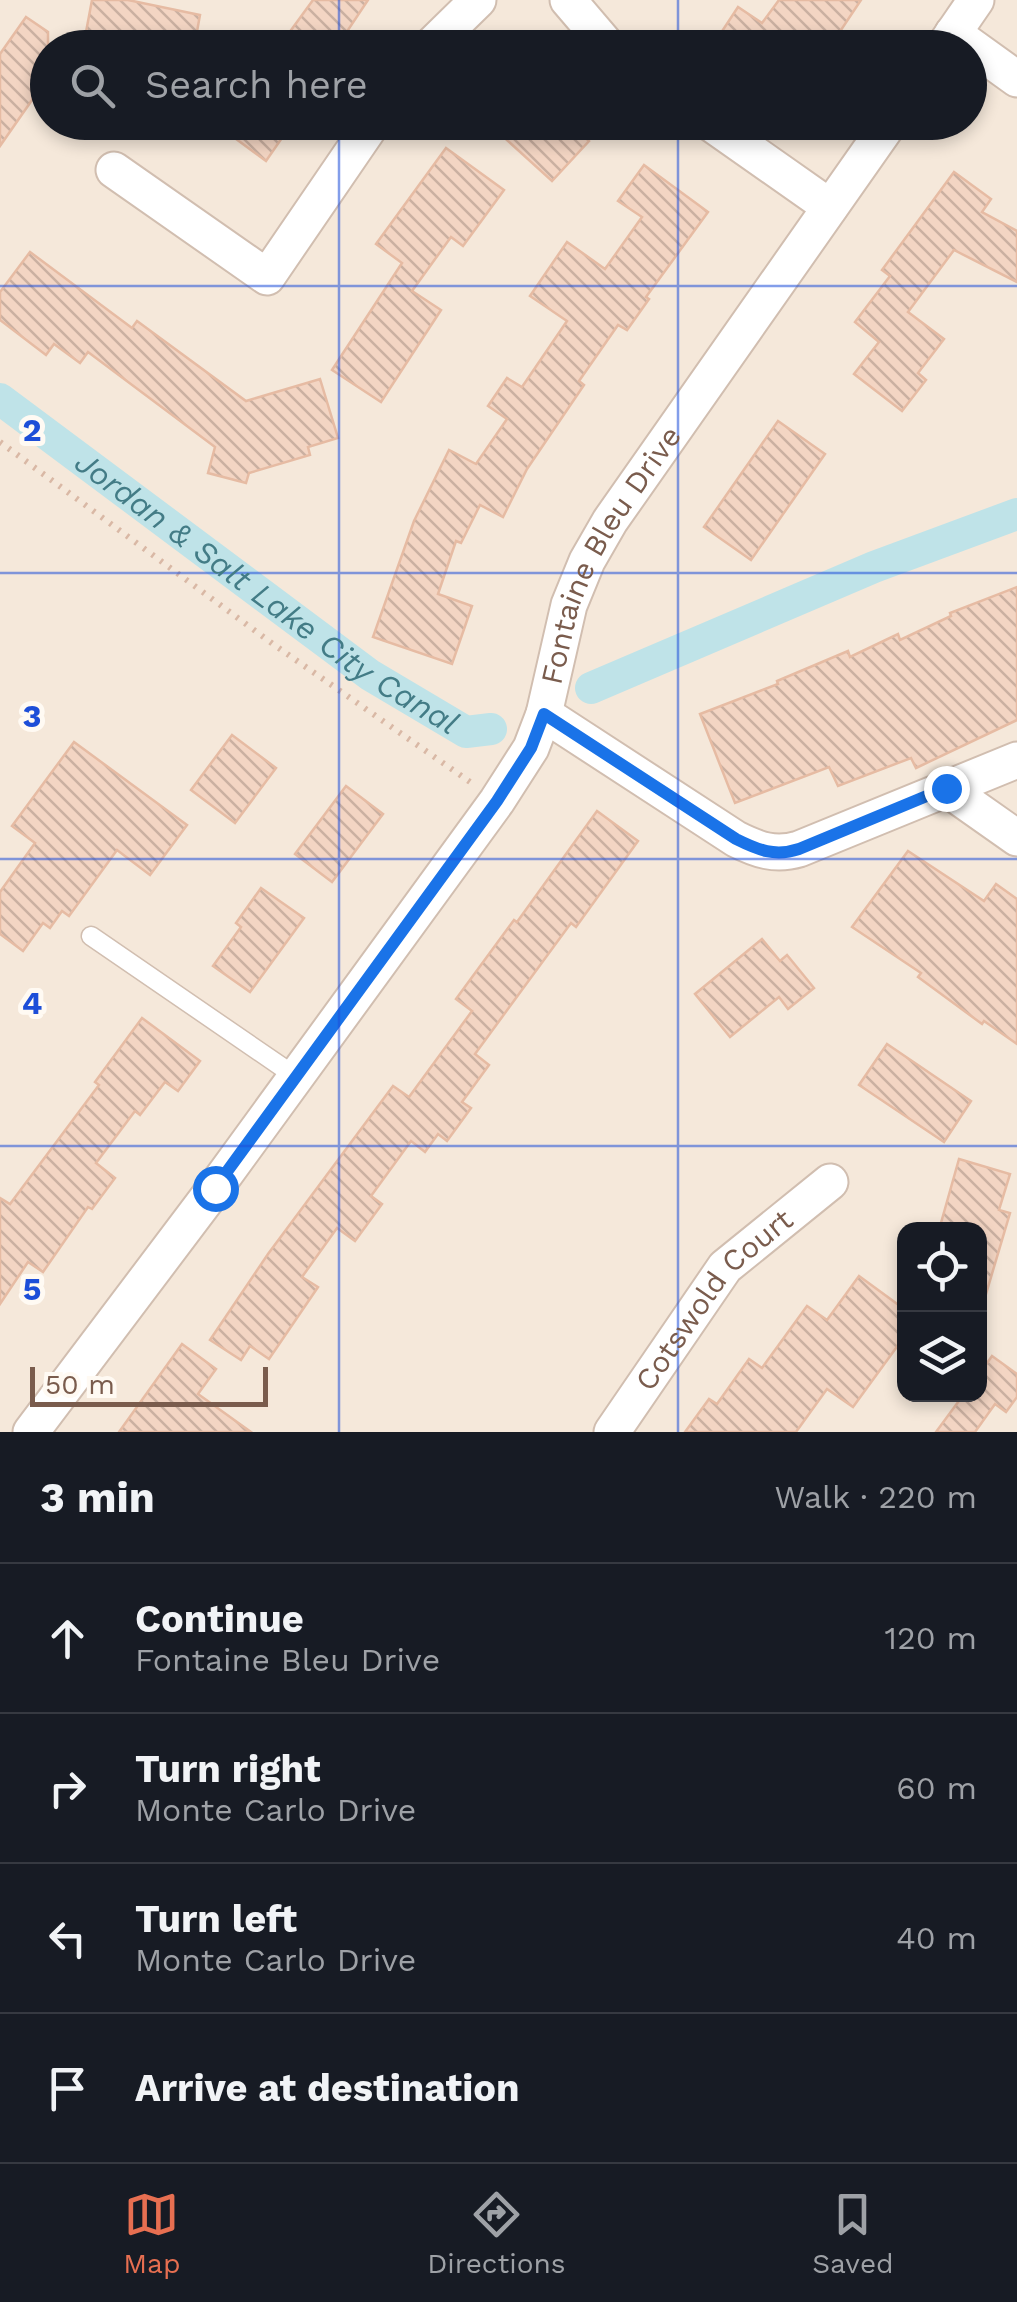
<!DOCTYPE html>
<meta charset="utf-8">
<style>
:root{--surface:#171b24;--page:#242831;--text:#f1f3f6;--muted:#9ea1a6;--line:#363941;--accent:#e76f51}
body{margin:0;font-family:"Work Sans",sans-serif;background:var(--page);color:var(--text)}
.controls{position:absolute;right:30px;bottom:30px;display:grid;overflow:hidden;border-radius:20px;box-shadow:0 5px 15px #0003}
.controls button{width:90px;height:90px;display:grid;place-items:center;padding:0;border:0;border-bottom:2px solid var(--line);background:var(--surface);color:var(--text);font:50px sans-serif}
.scale{position:absolute;left:30px;bottom:25px;width:238px;box-sizing:border-box;padding-left:10px;border:5px solid #7a5c4d;border-top:0;font-size:28px;line-height:35px;white-space:nowrap;color:#7a5c4d;-webkit-text-stroke:8px #fffaf3;paint-order:stroke}
.stop{position:absolute;width:30px;height:30px;margin:-22px;border:8px solid #1a73e8;border-radius:50%;background:#fff}
.stop.end{background:#1a73e8;border-color:#fff;box-shadow:0 2px 10px #0008}
.list{margin:0;padding:0;list-style:none}
h2{display:flex;justify-content:space-between;align-items:center;height:130px;margin:0;padding:0 40px;font-size:42px}
h2 small{font-size:32px;font-weight:400;color:var(--muted)}
.list li{display:grid;grid-template-columns:65px 1fr auto;gap:30px;align-items:center;box-sizing:border-box;height:150px;padding:0 40px;border-top:2px solid var(--line)}
.list b{display:block;font-size:38px;white-space:nowrap}
.list p{margin:0;font-size:32px;white-space:nowrap;color:var(--muted)}
.list em{font-size:32px;font-style:normal;color:var(--muted)}
.icon{flex:none;width:55px;height:55px;fill:none;stroke:currentColor;stroke-width:2;stroke-linecap:round;stroke-linejoin:round}
.map{position:relative;flex:none;width:1017px;height:1432px;overflow:hidden}
.search{position:absolute;background:var(--surface);box-shadow:0 5px 15px #0003;left:30px;right:30px;top:30px;height:110px;display:flex;align-items:center;gap:25px;box-sizing:border-box;padding:0 35px;border-radius:55px;color:var(--muted);font-size:38px}
.sheet{height:730px;background:var(--surface)}
nav{display:flex;justify-content:space-around;align-items:center;box-sizing:border-box;height:140px;border-top:2px solid var(--line);background:var(--surface);font-size:28px;color:var(--muted)}
nav a{display:grid;justify-items:center;gap:5px}
nav .on{color:var(--accent)}
.map>svg:first-child{display:block}
</style>
<div class="map">
<svg width="1017" height="1432" viewBox="0 0 1017 1432">
<defs>
<pattern id="building-back-hatch" width="6" height="6" patternUnits="userSpaceOnUse" patternTransform="scale(2.5)"><rect width="6" height="6" fill="#f3d5c3"/><path d="M-1 5l2 2M0 0l6 6M5-1l2 2" fill="none" stroke="#cab0a1"/></pattern>
</defs>
<rect width="100%" height="100%" fill="#fdf6ec"/>
<path fill="#f5e8da" fill-rule="evenodd" d="M0 0H1017V1432H0ZM48 48H970V122H48ZM904 1230H980V1394H904Z"/>
<g fill="none" stroke-linecap="round" stroke-linejoin="round">
<g stroke="#bfe3e8" stroke-width="32">
<path id="s1" d="M0 399 370 675 466 732 491 729"/>
<polyline points="591,688 874,567 1017,514"/>
</g>
</g>
<g fill="url(#building-back-hatch)" stroke="#e6bba3" stroke-width="2.5">
<polygon points="92,0 128,0 200,15 194,48 83,48"/>
<polygon points="313,0 368,0 336,48 278,48"/>
<polygon points="779,0 861,0 829,48 711,48 738,7 762,23"/>
<polygon points="26,17 48,32 48,77 0,146 0,54"/>
<polygon points="213,122 293,122 266,161"/>
<polygon points="487,122 568,122 589,141 552,181"/>
<polygon points="446,148 504,190 463,246 451,237 412,291 441,310 381,402 332,370 402,263 376,244"/>
<polygon points="644,165 708,212 646,297 649,299 627,330 618,325 579,381 584,385 527,469 503,517 480,505 461,543 456,541 438,594 472,606 452,664 373,637 414,521 449,450 476,464 507,419 488,406 507,378 522,387 567,321 530,296 567,242 605,269 642,217 618,201"/>
<polygon points="954,172 991,199 982,212 1017,231 1017,282 954,250 908,312 944,339 918,373 926,380 902,411 854,374 879,342 855,322 890,276 882,270"/>
<polygon points="30,252 132,328 137,321 246,401 320,379 338,438 308,447 310,455 249,473 246,483 208,473 215,447 88,352 80,363 54,344 46,355 0,320 0,292"/>
<polygon points="778,421 825,454 751,560 704,527"/>
<polygon points="1017,587 1017,720 916,768 911,758 838,786 829,767 735,803 700,714 778,684 777,681 848,651 850,657 898,634 900,640 951,616 950,613"/>
<polygon points="232,735 276,768 235,823 191,790"/>
<polygon points="74,742 187,825 150,875 117,850 69,916 62,911 50,928 43,923 23,951 0,934 0,892 35,843 12,826"/>
<polygon points="346,786 383,814 332,882 295,854"/>
<polygon points="597,811 638,841 576,927 571,923 475,1054 489,1065 462,1102 471,1108 447,1141 438,1134 425,1152 411,1141 371,1196 382,1204 355,1241 337,1228 302,1277 318,1287 269,1359 250,1346 241,1360 210,1340 268,1254 393,1086 409,1097 472,1011 456,999 514,920 517,922"/>
<polygon points="908,851 984,901 996,884 1017,899 1017,1044 984,1021 982,1024 918,977 921,973 852,927"/>
<polygon points="261,888 304,918 250,992 213,966 241,927 236,923"/>
<polygon points="762,939 780,961 787,955 814,988 788,1009 779,997 730,1037 695,994"/>
<polygon points="142,1018 200,1061 178,1091 165,1082 140,1115 135,1111 96,1163 115,1178 92,1209 88,1207 43,1272 28,1262 0,1304 0,1198 10,1204 99,1085 95,1082"/>
<polygon points="887,1044 971,1101 944,1142 859,1085"/>
<polygon points="959,1159 1010,1174 999,1210 1010,1213 986,1294 980,1293 980,1230 939,1230"/>
<polygon points="859,1276 904,1309 904,1337 853,1407 827,1389 796,1432 685,1432 709,1399 717,1404 749,1359 762,1368 807,1306 827,1320"/>
<polygon points="182,1344 216,1369 198,1394 251,1432 119,1432"/>
<polygon points="992,1356 1017,1374 1017,1397 1006,1412 995,1404 975,1432 936,1432 964,1394 980,1394 980,1373"/>
</g>
<g fill="none" stroke-linecap="round" stroke-linejoin="round">
<defs>
<polyline id="service" points="91,936 295,1076"/>
<g id="minor">
<polyline points="568,0 609,48"/>
<polyline points="953,33 1017,79"/>
<polyline points="429,48 478,0"/>
<polyline points="943,48 976,0"/>
<polyline points="709,122 830,207"/>
<polyline points="114,170 267,277 373,122"/>
<path d="M544 714 736 839C758 850 775 856 799 849L1017 760"/>
<polyline points="946,788 1017,838"/>
<path id="s2" d="M31 1432 215 1188 497 801 531 748 544 714 569 605 587 561 610 521 890 122"/>
<path id="s3" d="M612 1432 725 1267 830 1182"/>
</g>
</defs>
<use href="#service" stroke="#d1beb0" stroke-width="21"/>
<use href="#minor" stroke="#d1beb0" stroke-width="39"/>
<polyline stroke="#d9b8a5" stroke-width="6" stroke-dasharray="2.5 8" stroke-linecap="butt" points="0,442 273,644 473,784"/>
<use href="#service" stroke="#fff" stroke-width="18"/>
<use href="#minor" stroke="#fff" stroke-width="35"/>
</g>
<g fill="none" stroke-linecap="round" stroke-linejoin="round">
<path stroke="#1a73e8" stroke-width="12" d="M215 1188 497 801 531 748 544 714 736 839C758 850 775 857 799 849L946 788"/>
</g>
<path fill="none" stroke="#1d4ed8" stroke-width="2.5" stroke-opacity="0.55" d="M339 0V48M678 0V48M339 122V1432M678 122V1432M0 286H1017M0 573H1017M0 859H1017M0 1146H1017"/>
<g text-anchor="middle" stroke-width="10" stroke-linejoin="round" paint-order="stroke">
<g font-size="30" fill="#7a5c4d" stroke="#fffaf3">
<text dy="10" stroke="none"><textPath href="#s2" startOffset="1058">Fontaine Bleu Drive</textPath></text>
<text dy="10" stroke="none"><textPath href="#s3" startOffset="168">Cotswold Court</textPath></text>
</g>
<g font-size="32" font-style="italic" fill="#437c86" stroke="#fffaf3">
<text dy="11" stroke="none"><textPath href="#s1" startOffset="330">Jordan &amp; Salt Lake City Canal</textPath></text>
</g>
</g>
<g font-size="32" text-anchor="middle" font-weight="bold" fill="#1d4ed8" stroke="#fffaf3" stroke-width="10" stroke-linejoin="round" paint-order="stroke">
<text x="32" y="441">2</text>
<text x="32" y="727">3</text>
<text x="32" y="1014">4</text>
<text x="32" y="1300">5</text>
</g>
</svg>
<div class="controls">
<button><svg class="icon" aria-label="locate" viewBox="0 0 24 24"><circle cx="12" cy="12" r="6"/><path d="M12 2v4M12 18v4M2 12h4M18 12h4"/></svg></button>
<button><svg class="icon" aria-label="layers" viewBox="0 0 24 24"><path d="M12 4l9 5-9 5-9-5zM3 14l9 5 9-5"/></svg></button>
</div>
<div class="scale">50 m</div>
<div class="stop" style="left:215px;top:1188px"></div>
<div class="stop end" style="left:946px;top:788px"></div>
<div class="search"><svg class="icon" aria-label="search" viewBox="0 0 24 24"><circle cx="10" cy="10" r="6"/><path d="M15 15l6 6"/></svg>Search here</div>
</div>
<section class="sheet">
<h2>3 min<small>Walk · 220 m</small></h2>
<ul class="list">
<li><svg class="icon" aria-label="ahead" viewBox="0 0 24 24"><path d="M12 20V5M6 11l6-6 6 6"/></svg><div><b>Continue</b><p>Fontaine Bleu Drive</p></div><em>120 m</em></li>
<li><svg class="icon" aria-label="right" viewBox="0 0 24 24"><path d="M7 20v-9h11M14 6l5 5-5 5"/></svg><div><b>Turn right</b><p>Monte Carlo Drive</p></div><em>60 m</em></li>
<li><svg class="icon" aria-label="left" viewBox="0 0 24 24"><path d="M17 20v-9H6M10 6l-5 5 5 5"/></svg><div><b>Turn left</b><p>Monte Carlo Drive</p></div><em>40 m</em></li>
<li><svg class="icon" aria-label="arrive" viewBox="0 0 24 24"><path d="M6 21V4h12l-3 4 3 4H6"/></svg><div><b>Arrive at destination</b></div></li>
</ul>
</section>
<nav>
<a class="on"><svg class="icon" aria-label="map" viewBox="0 0 24 24"><path d="M3 6l6-2 6 2 6-2v14l-6 2-6-2-6 2zM9 4v14M15 6v14"/></svg>Map</a>
<a><svg class="icon" aria-label="directions" viewBox="0 0 24 24"><path d="M12 3l9 9-9 9-9-9zM9 14v-3h6M13 9l2 2-2 2"/></svg>Directions</a>
<a><svg class="icon" aria-label="saved" viewBox="0 0 24 24"><path d="M7 4h10v16l-5-4-5 4z"/></svg>Saved</a>
</nav>
